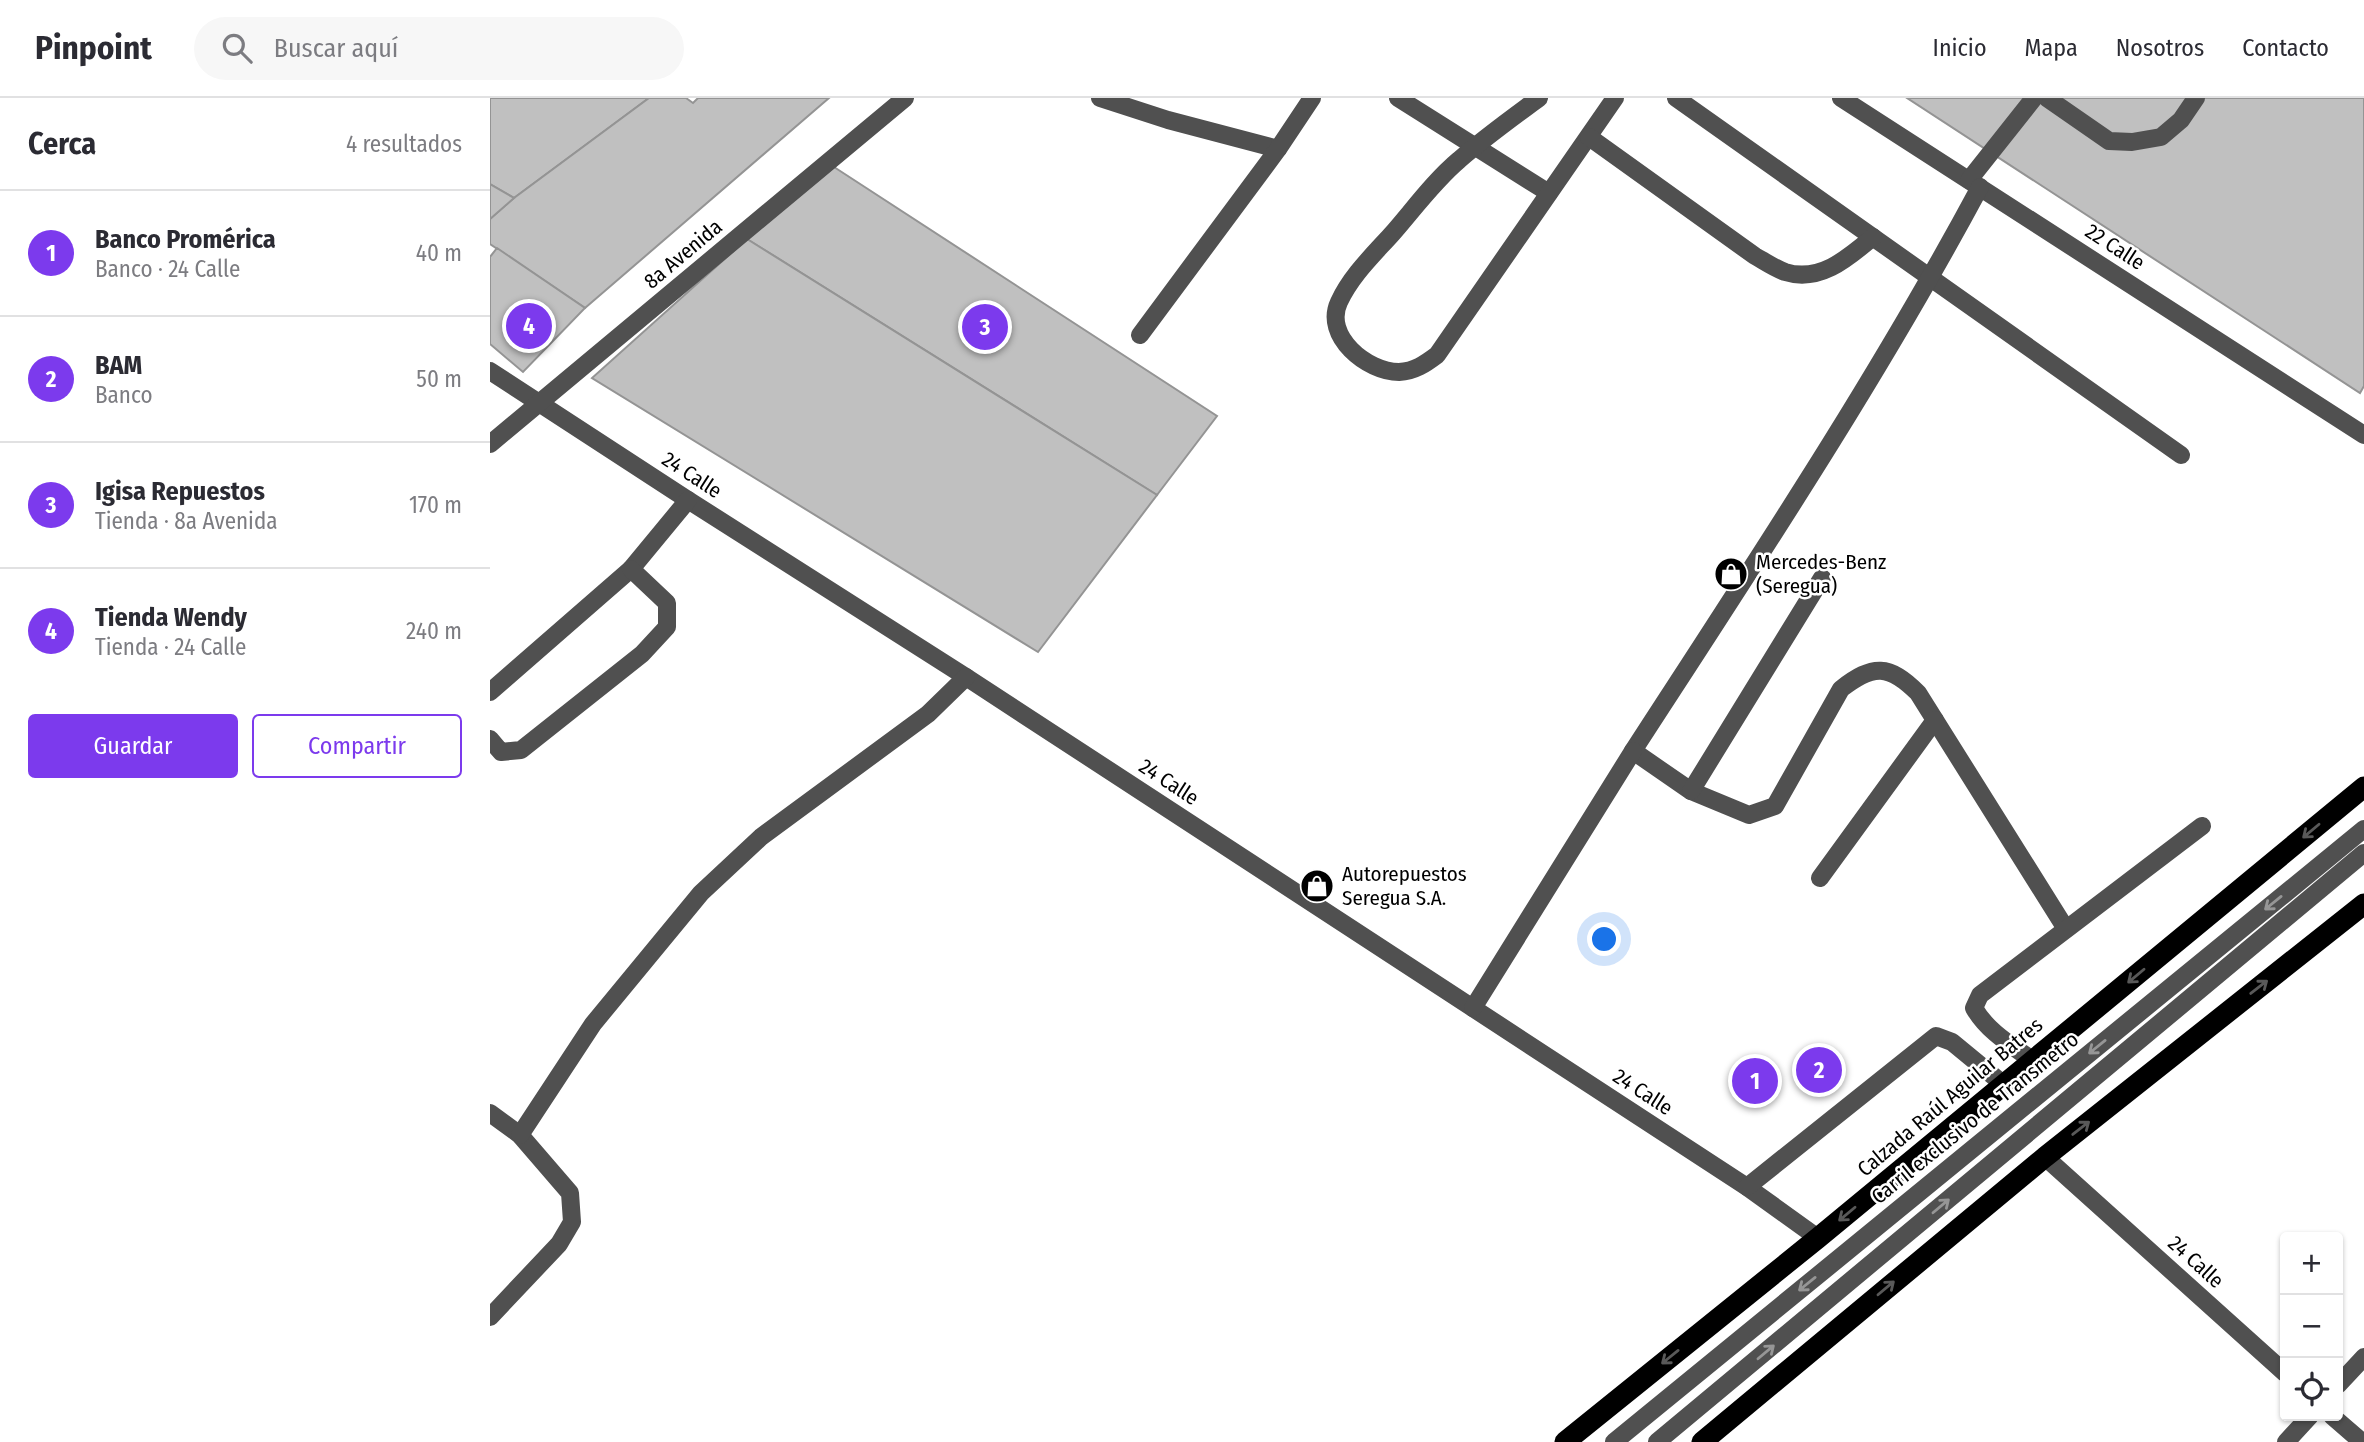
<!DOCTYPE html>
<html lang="es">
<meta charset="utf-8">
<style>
:root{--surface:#fff;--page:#f7f7f7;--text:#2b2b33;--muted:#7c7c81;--line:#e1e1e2;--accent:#7c3aed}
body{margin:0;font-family:"Fira Sans Condensed",sans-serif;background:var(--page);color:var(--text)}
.controls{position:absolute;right:21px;bottom:21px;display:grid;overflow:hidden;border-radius:7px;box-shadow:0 2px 5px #0004}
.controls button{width:63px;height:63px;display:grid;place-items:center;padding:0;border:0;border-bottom:2px solid var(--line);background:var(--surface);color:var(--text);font:35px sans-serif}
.you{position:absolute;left:1115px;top:842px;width:24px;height:24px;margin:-18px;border:5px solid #fff;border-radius:50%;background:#1a73e8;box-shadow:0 0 0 10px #1a73e833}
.badge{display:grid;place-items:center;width:46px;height:46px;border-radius:50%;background:var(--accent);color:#fff;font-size:23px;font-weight:700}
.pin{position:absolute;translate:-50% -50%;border:4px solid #fff;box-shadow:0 2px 7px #0006}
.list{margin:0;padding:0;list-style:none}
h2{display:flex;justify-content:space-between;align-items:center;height:91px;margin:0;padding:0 28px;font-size:30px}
h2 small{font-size:23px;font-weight:400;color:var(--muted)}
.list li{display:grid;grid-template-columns:46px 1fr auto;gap:21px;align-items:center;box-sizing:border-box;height:126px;padding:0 28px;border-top:2px solid var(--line)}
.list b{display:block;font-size:26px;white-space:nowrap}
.list p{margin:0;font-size:23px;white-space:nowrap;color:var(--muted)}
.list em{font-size:23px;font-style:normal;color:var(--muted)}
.actions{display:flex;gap:14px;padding:21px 28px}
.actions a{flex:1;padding:16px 0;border:2px solid var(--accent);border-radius:7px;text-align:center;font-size:24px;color:var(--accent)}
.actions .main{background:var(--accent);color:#fff}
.icon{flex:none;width:38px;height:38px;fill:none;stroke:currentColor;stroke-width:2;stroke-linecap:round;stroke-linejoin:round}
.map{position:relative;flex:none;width:1874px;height:1344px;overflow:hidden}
header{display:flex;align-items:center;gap:42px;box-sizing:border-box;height:98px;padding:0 35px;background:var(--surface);border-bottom:2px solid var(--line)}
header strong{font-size:33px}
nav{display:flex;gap:38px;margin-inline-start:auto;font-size:24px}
.search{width:490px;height:63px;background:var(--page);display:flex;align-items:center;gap:18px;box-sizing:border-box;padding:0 24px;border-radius:38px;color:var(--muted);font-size:26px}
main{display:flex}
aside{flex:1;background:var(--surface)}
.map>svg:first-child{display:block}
</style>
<header>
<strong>Pinpoint</strong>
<div class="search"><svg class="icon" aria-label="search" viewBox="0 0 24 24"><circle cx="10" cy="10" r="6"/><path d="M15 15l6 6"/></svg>Buscar aquí</div>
<nav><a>Inicio</a><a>Mapa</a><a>Nosotros</a><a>Contacto</a></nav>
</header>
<main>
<aside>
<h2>Cerca<small>4 resultados</small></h2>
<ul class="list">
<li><span class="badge">1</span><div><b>Banco Promérica</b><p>Banco · 24 Calle</p></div><em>40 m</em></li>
<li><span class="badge">2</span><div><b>BAM</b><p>Banco</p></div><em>50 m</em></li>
<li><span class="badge">3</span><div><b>Igisa Repuestos</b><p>Tienda · 8a Avenida</p></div><em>170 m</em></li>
<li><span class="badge">4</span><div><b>Tienda Wendy</b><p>Tienda · 24 Calle</p></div><em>240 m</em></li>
</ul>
<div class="actions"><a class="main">Guardar</a><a>Compartir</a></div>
</aside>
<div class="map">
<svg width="1874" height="1344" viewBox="0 0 1874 1344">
<rect width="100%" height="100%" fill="#fff"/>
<g fill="#c0c0c0" stroke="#949494" stroke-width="2">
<polygon points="0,0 159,0 24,100 0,86"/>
<polygon points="159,0 196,0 203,5 208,0 339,0 95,210 0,146 0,121 24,100"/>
<polygon points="1417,0 1874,0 1874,288 1870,295"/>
<polygon points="344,69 727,318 667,397 257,141"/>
<polygon points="0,86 24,100 0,121"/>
<polygon points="257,141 667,397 548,554 102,280"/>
<polygon points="7,150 95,210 33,274 0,246 0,159"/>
</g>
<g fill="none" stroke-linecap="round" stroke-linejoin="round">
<g stroke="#505050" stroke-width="18">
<polyline points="610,0 678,22 788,51"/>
<polyline points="908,0 1059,95"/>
<path d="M1049 0C1022 20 994 40 969 62 944 83 923 112 901 137 882 158 861 178 849 204 833 238 877 274 909 274 925 273 935 266 947 257L1125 0"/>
<polyline points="1186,0 1691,357"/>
<polyline points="1351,0 1874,337"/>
<polyline points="1557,0 1619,43 1642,44 1671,39 1691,22 1706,0"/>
<path d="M1099 39 1265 158C1274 163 1284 170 1295 174 1330 185 1358 160 1383 139"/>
<polyline points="1479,82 1544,0"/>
<path d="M1490 89C1386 283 1263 468 1143 653L1201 693 1259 717 1285 708 1351 591C1383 566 1399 566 1428 595L1576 831"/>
<polyline points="650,237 788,51 822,0"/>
<polyline points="0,273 198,402 476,579 1257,1089 1328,1140"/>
<polyline points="0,346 415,0"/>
<polyline points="0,594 141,471 198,402"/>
<polyline points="0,641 11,654 31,652 152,556 177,529 177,505 141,471"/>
<polyline points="1201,693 1332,480"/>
<polyline points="1330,780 1445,622"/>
<polyline points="983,910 1143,653"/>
<path d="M1542 962C1521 947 1497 933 1484 910L1490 897 1712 728"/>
<polyline points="0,1015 30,1037 80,1095 82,1124 69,1146 0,1219"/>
<polyline points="30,1037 103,926 211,795 271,739 438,616 476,579"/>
<polyline points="1555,1059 1795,1275"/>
<polyline points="1257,1089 1446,938 1462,944 1513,986"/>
<polyline points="1848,1287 1874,1259"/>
<polyline points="1842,1318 1872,1344"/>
<polyline points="1124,1344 1874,731"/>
<polyline points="1167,1344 1874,755"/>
<polyline points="1796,1344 1820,1318"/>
</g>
<g stroke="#000" stroke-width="21">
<polyline points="1075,1344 1328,1140 1874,689"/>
<polyline points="1212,1344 1555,1059 1874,806"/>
</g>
</g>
<defs><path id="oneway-shaft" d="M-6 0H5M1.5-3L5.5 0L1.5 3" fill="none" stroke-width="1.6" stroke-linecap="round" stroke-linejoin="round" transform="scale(1.75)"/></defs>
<g stroke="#595959">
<use href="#oneway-shaft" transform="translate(1821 733) rotate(140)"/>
<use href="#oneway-shaft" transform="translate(1646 878) rotate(140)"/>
<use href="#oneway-shaft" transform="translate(1769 889) rotate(-38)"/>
<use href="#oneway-shaft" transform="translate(1591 1030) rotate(-38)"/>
<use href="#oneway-shaft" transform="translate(1357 1116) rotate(140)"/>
<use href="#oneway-shaft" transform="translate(1396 1190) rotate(-40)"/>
<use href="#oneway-shaft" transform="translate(1180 1259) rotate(141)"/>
</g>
<g stroke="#969696">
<use href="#oneway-shaft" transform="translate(1783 805) rotate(141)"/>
<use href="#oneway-shaft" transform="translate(1607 949) rotate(141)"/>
<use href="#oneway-shaft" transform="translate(1451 1108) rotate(-40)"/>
<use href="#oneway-shaft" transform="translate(1317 1186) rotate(141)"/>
<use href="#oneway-shaft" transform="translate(1276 1254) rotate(-40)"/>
</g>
<defs>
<symbol id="shop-disc" viewBox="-11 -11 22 22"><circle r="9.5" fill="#000" stroke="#fff"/><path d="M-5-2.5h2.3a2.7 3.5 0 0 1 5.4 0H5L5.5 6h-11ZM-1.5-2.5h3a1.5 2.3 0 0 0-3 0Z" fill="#fff"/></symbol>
</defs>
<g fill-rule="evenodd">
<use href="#shop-disc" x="1222" y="457" width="38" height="38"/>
<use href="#shop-disc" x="808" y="769" width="38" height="38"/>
</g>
<g text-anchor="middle" stroke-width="5" stroke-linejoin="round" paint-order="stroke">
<g font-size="21" fill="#000" stroke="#fff">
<text transform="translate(1625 149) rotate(33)" y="7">22 Calle</text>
<text transform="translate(193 156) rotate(-40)" y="7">8a Avenida</text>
<text transform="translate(202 377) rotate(33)" y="7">24 Calle</text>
<text transform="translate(679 684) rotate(33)" y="7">24 Calle</text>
<text transform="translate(1153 994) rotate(33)" y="7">24 Calle</text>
<text transform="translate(1460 999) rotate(-40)" y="7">Calzada Raúl Aguilar Batres</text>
<text transform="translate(1485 1020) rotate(-39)" y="7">Carril exclusivo de Transmetro</text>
<text transform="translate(1706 1164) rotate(42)" y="7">24 Calle</text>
</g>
<g font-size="21" fill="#000" stroke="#fff" text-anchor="start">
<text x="1266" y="471">Mercedes-Benz<tspan x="1266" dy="24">(Seregua)</tspan></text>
<text x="852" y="783">Autorepuestos<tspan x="852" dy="24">Seregua S.A.</tspan></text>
</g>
</g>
</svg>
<div class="controls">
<button>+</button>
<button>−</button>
<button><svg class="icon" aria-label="locate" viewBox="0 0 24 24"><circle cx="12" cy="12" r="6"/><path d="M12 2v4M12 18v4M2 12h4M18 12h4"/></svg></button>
</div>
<div class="you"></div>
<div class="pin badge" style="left:1265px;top:983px">1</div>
<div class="pin badge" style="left:1329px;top:972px">2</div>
<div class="pin badge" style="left:495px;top:229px">3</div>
<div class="pin badge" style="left:39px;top:228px">4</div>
</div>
</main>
